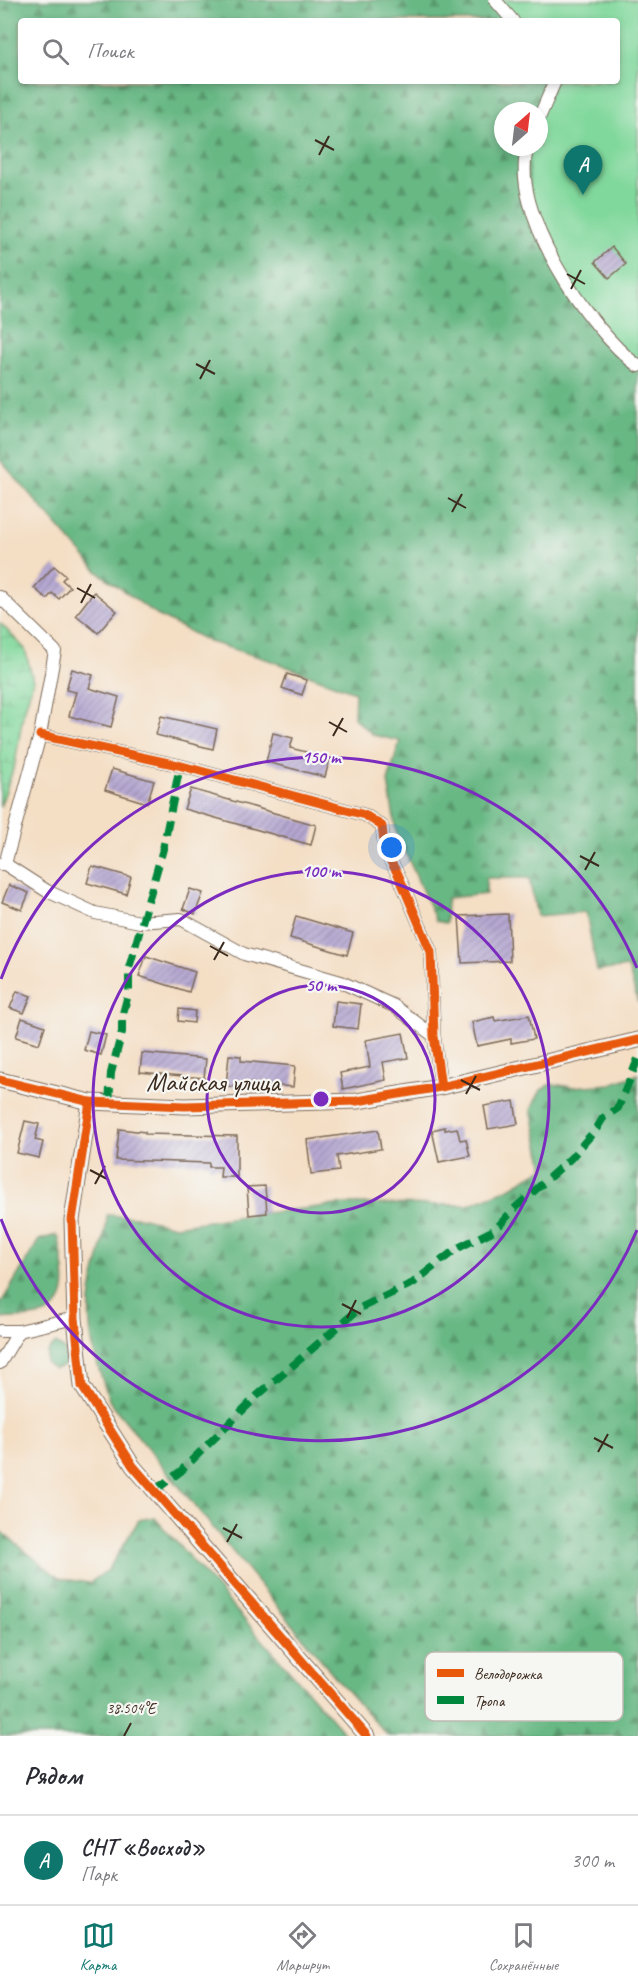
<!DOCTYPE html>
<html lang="ru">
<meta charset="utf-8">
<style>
:root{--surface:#fff;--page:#f2f2f3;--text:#2b2b33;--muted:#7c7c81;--line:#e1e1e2;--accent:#0f766e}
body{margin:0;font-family:Caveat,sans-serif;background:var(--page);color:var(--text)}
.compass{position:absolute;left:494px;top:102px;width:54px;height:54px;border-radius:50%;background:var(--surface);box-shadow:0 3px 9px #0003;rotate:28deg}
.you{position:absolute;left:392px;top:848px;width:21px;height:21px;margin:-15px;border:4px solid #fff;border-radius:50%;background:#1a73e8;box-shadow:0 0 0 9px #1a73e833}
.badge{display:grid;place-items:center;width:39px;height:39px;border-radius:50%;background:var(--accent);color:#fff;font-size:20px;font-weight:700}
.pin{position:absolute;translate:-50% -50px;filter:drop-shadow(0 2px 3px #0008)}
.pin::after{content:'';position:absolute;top:32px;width:21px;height:18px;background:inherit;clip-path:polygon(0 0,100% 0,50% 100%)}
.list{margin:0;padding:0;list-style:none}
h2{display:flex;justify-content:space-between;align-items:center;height:78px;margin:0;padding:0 24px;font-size:26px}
h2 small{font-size:20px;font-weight:400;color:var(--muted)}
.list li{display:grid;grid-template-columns:39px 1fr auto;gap:18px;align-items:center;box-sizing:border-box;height:90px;padding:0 24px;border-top:2px solid var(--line)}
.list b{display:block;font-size:22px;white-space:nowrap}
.list p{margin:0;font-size:20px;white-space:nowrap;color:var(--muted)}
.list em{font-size:20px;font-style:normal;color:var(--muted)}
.icon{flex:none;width:33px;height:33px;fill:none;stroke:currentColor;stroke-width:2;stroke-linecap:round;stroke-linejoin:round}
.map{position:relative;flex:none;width:638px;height:1736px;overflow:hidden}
.search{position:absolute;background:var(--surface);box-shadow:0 3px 9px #0003;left:18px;right:18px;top:18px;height:66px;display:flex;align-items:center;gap:15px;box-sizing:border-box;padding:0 21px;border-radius:6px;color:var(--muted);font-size:22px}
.sheet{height:168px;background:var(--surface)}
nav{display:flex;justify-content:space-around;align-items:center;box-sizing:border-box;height:84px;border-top:2px solid var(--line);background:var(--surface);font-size:16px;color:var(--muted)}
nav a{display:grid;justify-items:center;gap:3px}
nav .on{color:var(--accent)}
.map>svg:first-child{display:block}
</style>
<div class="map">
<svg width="638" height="1736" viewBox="0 0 638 1736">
<defs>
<pattern id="forest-firs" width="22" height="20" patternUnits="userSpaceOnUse" patternTransform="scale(1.5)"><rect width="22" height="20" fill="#68b884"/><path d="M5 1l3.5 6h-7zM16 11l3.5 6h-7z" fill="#57966b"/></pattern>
<pattern id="wetland-marsh" width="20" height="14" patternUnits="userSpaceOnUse" patternTransform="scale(1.5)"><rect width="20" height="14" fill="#81d89c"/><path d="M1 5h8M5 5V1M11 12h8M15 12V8" fill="none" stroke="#70ba86"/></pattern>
<pattern id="building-hatch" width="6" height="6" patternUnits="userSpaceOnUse" patternTransform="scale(1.5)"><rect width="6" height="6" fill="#b6a8d2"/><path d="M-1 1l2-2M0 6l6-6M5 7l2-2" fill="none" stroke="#9589aa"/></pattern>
</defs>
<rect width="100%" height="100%" fill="#f6f6f2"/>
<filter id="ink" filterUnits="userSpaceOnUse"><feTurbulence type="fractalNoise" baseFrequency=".0167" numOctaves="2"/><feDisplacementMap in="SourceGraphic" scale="12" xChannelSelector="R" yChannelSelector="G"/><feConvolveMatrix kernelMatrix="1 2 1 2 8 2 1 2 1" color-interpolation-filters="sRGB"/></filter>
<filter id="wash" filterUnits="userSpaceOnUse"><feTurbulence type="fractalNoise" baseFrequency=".008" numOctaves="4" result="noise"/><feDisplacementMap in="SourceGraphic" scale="24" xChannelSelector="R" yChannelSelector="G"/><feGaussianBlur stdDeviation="1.35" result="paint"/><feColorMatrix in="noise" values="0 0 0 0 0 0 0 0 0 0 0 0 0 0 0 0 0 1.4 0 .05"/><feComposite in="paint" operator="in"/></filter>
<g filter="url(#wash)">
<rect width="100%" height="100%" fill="#f4dec4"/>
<g fill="url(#forest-firs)" stroke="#527151" stroke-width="1.5">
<polygon points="0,0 495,0 513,21 21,21 21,81 555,81 539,111 503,111 503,147 528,147 638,366 638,1003 628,967 597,971 586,912 537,916 529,878 486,878 486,894 447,898 446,923 436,921 396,831 388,781 400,741 373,735 354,718 355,692 269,660 210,642 157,615 98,572 0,460"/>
<path d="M638 1074V1736H388L342 1685 110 1402C97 1366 85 1332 91 1293 95 1266 106 1242 107 1215L139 1217 175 1226 249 1215 345 1204 468 1205 508 1189 544 1168 531 1109 541 1090 551 1084 573 1087 611 1084Z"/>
<path d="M56 1235 59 1238C62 1263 76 1302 45 1314 33 1319 15 1317 3 1319L0 1317V1305L39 1240Z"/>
<polygon points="55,1344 65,1350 65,1366 54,1369 46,1363 47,1352"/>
<polygon points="154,1517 347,1736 0,1736 0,1531 59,1578 89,1583 108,1570 139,1520"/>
</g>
<polygon fill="url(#wetland-marsh)" stroke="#5e815d" stroke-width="1.5" points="0,623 25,649 33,681 23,715 15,764 0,807"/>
<polygon fill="#81d89c" stroke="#5e815d" stroke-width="1.5" points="495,0 638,0 638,366 580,304 531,213 528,147 539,147 539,118 555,81 617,81 617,21 513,21"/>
<g id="blocks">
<g fill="url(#building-hatch)">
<polygon points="612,247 626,264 609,278 595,262"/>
<polygon points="54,566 66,576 62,580 70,587 59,599 52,593 47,599 34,588"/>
<polygon points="94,592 117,611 98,633 76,615"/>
<polygon points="72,669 93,675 89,688 119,697 111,727 69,716 76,692 66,690"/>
<polygon points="287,674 307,680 302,695 282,688"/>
<polygon points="161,716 217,729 213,749 156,735"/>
<polygon points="273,733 293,738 290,748 330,758 325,777 266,762"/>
<polygon points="112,769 154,781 147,803 105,790"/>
<polygon points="191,789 316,825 311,845 184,809"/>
<polygon points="92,866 131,877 126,894 87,883"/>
<polygon points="9,885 29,893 22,910 2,902"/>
<polygon points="190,889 203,893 195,914 183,909"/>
<polygon points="508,914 510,961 462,963 459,916"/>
<polygon points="296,916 353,933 347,955 290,938"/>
<polygon points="146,956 195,972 189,992 139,976"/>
<polygon points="17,991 31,996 24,1013 10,1008"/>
<polygon points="336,1001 361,1004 358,1029 333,1026"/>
<polygon points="179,1009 195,1011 194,1023 178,1021"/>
<polygon points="529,1015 534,1039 511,1043 511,1039 477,1046 472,1022 494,1017 495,1021"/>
<polygon points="22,1018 45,1026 39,1044 16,1037"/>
<polygon points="89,1031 106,1035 101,1055 84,1050"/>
<polygon points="403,1033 408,1058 383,1062 386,1080 343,1089 340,1073 370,1067 366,1040"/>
<polygon points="142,1053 206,1059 204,1078 140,1072"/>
<polygon points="229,1055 241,1056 241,1061 295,1066 293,1087 246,1083 245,1088 226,1086"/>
<polygon points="514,1101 518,1124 488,1129 484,1106"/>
<polygon points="25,1121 39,1124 35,1140 43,1142 39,1158 17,1153"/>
<polygon points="445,1127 445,1130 457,1128 460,1140 466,1139 470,1156 439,1162 432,1130"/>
<polygon points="119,1129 145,1132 145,1134 237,1136 237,1177 220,1177 221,1167 209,1167 209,1163 116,1160"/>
<polygon points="378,1130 381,1149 337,1156 339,1171 311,1174 307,1140"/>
<polygon points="265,1186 267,1213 249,1215 247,1187"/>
</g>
</g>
</g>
<g filter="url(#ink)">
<use href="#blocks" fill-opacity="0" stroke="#7c6958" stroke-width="1.5"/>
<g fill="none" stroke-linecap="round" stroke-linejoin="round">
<defs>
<g id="minor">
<polyline points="495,0 513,21"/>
<polyline points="539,118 555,81"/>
<path d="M528 147C507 209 589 330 638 366"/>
<polyline points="0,597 55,651 40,735 5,864"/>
<polyline points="40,735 178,765 365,815 382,826 385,852 398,874 431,952 434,1036 441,1087"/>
<polyline points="0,864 5,864 47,891 95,913 140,922 181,919 244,954 341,982 394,1006 434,1036"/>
<polyline points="0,1331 19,1331 75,1318"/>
<polyline points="0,1363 19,1331"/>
</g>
<g id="tertiary">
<polyline points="0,1080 90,1102 185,1106 357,1101 441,1087 638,1040"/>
<polyline points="90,1102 72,1220 75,1318 82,1386 133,1466 367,1736"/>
</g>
</defs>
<use href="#minor" stroke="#7c6958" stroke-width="14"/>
<use href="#tertiary" stroke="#7c6958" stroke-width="17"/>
<use href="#minor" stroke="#fff" stroke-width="12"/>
<use href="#tertiary" stroke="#fff" stroke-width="15"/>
<g stroke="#00873e" stroke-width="8" stroke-dasharray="15 8" stroke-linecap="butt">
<polyline points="109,1103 111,1073 122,1032 122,1017 129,991 129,968 163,849 180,766"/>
<polyline points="155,1490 181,1471 258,1395 360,1308 413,1283 456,1249 496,1229 513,1210 571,1158 597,1128 603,1118 618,1108 638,1059"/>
</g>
<defs>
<g id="cycleway">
<polyline points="40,735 178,765 365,815 382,826 385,852 398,874 431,952 434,1036 441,1087"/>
<polyline points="0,1080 90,1102 185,1106 357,1101 441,1087 638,1040"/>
<polyline points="90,1102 72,1220 75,1318 82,1386 133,1466 367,1736"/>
</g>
</defs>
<use href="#cycleway" stroke="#f6f6f2" stroke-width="13"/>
<use href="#cycleway" stroke="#e8590c" stroke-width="9"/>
</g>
</g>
<path fill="none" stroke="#3b2a1e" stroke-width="2" d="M315 140 334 150M319 155 329 136M567 274 585 284M571 289 581 270M196 364 215 374M200 379 210 360M448 498 466 508M452 512 462 494M77 588 95 598M81 603 91 584M329 722 347 732M333 736 343 718M580 856 599 866M585 870 595 852M210 946 228 956M214 960 224 942M461 1080 480 1090M466 1094 476 1076M90 1170 109 1180M95 1184 105 1166M342 1304 361 1314M347 1318 356 1300M594 1438 613 1448M598 1452 608 1434M223 1528 242 1538M227 1542 237 1524M124 1736 131 1723"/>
<g fill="none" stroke="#7b2cbf" stroke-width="3">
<circle cx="321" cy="1099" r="114"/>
<circle cx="321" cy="1099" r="228"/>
<path d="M637 1230A342 342 0 0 1 1 1219M1 979A342 342 0 0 1 637 968"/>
</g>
<g text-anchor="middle" stroke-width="4.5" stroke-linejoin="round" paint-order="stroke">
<g font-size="26" fill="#3b2a1e" stroke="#f6f6f2">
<text x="213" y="1091">Майская улица</text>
</g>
</g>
<rect x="425" y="1652" width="198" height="69" rx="9" fill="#f6f6f2" stroke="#beb9b2" stroke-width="1.5"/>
<rect x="437" y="1669" width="27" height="8" fill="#e8590c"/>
<rect x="437" y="1696" width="27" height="8" fill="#00873e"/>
<g font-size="16" fill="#3b2a1e">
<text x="474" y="1679">Велодорожка</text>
<text x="474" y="1706">Тропа</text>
</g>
<g font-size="15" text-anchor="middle" fill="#3b2a1e" stroke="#f6f6f2" stroke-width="4.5" stroke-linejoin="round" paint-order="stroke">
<text x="131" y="1713">38.504°E</text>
</g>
<circle cx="321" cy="1099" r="9" fill="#7b2cbf" stroke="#f6f6f2" stroke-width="3"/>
<g font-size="18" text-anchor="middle" font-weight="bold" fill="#7b2cbf" stroke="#f6f6f2" stroke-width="4.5" stroke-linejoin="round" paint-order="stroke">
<text x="321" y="763">150 m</text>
<text x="321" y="877">100 m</text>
<text x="321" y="991">50 m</text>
</g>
</svg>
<svg class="compass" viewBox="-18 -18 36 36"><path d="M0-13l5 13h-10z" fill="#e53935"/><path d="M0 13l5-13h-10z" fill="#7c7c81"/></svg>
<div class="you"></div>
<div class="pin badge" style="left:583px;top:195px">A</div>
<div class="search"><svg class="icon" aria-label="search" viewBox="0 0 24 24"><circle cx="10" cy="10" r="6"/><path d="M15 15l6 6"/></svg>Поиск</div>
</div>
<section class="sheet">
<h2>Рядом<small></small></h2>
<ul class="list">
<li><span class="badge">A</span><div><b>СНТ «Восход»</b><p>Парк</p></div><em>300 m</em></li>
</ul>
</section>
<nav>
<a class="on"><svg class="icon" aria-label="map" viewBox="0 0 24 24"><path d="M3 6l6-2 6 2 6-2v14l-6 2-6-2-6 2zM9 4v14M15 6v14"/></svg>Карта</a>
<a><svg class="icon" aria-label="directions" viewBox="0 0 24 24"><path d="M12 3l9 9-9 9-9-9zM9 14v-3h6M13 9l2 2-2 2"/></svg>Маршрут</a>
<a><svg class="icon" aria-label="saved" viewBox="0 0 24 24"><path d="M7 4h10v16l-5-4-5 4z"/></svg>Сохранённые</a>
</nav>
